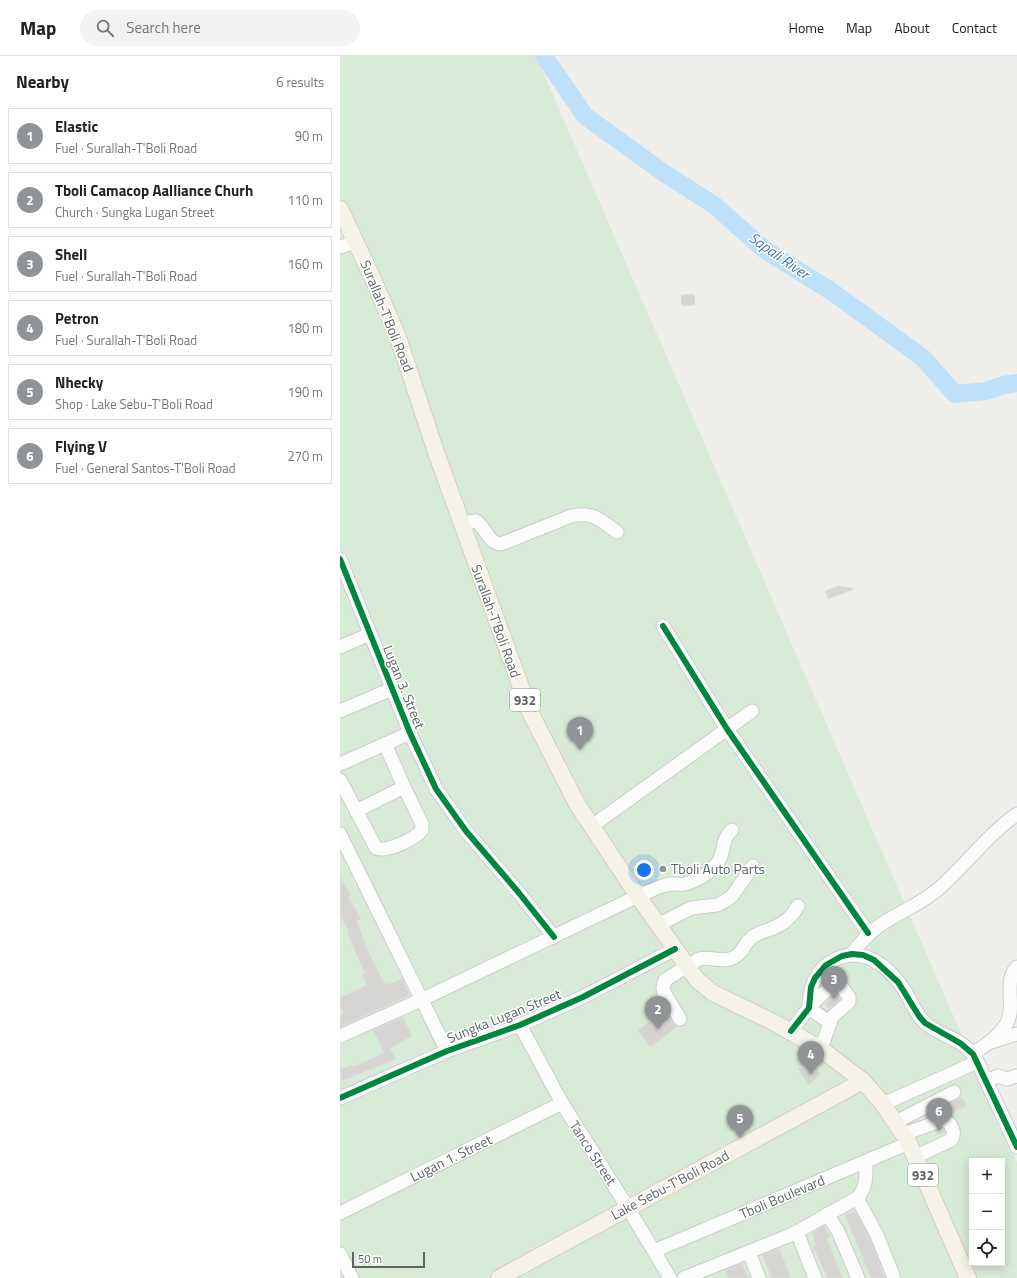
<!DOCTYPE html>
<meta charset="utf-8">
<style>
:root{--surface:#fff;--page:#f2f2f2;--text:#222;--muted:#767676;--line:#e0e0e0;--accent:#919496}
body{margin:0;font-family:"Titillium Web",sans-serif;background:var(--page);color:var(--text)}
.controls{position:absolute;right:12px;bottom:12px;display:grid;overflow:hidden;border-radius:0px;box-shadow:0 2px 10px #0003}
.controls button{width:36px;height:36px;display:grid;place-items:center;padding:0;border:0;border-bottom:1px solid var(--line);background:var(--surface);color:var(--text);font:20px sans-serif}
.scale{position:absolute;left:12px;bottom:10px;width:73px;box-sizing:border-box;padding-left:4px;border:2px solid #5f6368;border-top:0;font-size:11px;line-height:14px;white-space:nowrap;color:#5f6368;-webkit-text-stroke:3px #fff;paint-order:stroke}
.you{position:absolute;left:304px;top:814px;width:14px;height:14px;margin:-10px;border:3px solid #fff;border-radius:50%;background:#1a73e8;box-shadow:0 0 0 6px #1a73e833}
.badge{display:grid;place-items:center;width:26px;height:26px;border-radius:50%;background:var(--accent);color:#fff;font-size:13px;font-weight:700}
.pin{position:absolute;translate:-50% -33px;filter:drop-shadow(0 1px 2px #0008)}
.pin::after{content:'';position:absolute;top:21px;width:14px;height:12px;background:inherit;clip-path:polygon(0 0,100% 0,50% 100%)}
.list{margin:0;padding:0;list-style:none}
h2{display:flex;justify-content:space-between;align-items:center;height:52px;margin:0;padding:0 16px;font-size:17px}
h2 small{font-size:13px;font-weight:400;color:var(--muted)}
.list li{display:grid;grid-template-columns:26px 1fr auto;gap:12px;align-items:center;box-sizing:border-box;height:56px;margin:0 8px 8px;padding:0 8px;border:1px solid var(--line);border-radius:0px}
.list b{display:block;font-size:15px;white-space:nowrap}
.list p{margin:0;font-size:13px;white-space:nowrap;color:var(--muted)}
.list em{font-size:13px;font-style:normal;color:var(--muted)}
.icon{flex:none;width:22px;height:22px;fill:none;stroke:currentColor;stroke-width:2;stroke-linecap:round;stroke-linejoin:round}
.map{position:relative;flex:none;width:677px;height:1222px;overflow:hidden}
header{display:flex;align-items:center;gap:24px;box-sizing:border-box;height:56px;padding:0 20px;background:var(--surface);border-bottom:1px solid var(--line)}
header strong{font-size:19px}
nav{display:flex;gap:22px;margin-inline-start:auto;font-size:14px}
.search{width:280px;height:36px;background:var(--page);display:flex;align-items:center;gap:10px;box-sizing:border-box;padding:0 14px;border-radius:22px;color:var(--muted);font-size:15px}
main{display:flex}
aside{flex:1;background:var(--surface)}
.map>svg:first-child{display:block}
</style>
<header>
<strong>Map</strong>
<div class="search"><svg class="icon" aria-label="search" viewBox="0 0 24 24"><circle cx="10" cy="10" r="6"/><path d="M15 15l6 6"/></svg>Search here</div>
<nav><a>Home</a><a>Map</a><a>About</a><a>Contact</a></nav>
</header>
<main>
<aside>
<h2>Nearby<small>6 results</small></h2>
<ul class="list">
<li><span class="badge">1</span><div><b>Elastic</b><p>Fuel · Surallah-T'Boli Road</p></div><em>90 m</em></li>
<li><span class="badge">2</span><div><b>Tboli Camacop Aalliance Churh</b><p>Church · Sungka Lugan Street</p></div><em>110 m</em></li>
<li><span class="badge">3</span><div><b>Shell</b><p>Fuel · Surallah-T'Boli Road</p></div><em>160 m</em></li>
<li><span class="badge">4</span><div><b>Petron</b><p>Fuel · Surallah-T'Boli Road</p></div><em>180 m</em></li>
<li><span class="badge">5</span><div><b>Nhecky</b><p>Shop · Lake Sebu-T'Boli Road</p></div><em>190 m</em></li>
<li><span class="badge">6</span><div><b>Flying V</b><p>Fuel · General Santos-T'Boli Road</p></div><em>270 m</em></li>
</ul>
</aside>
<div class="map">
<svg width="677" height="1222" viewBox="0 0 677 1222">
<rect width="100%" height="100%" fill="#efeeea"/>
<path fill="#d8ebd6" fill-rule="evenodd" d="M0 0H196L677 1106V1222H0ZM632 1105H662V1207H632Z"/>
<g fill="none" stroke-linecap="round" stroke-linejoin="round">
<polyline stroke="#bfe0f9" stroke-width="18" points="204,0 245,60 324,117 374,149 425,194 491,235 583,302 615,338 646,335 664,329 677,327"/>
</g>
<g fill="#d6d5d3" stroke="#deddd9">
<polygon points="354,238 355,249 342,250 341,239"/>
<polygon points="499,530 514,533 488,543 485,535"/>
<polygon points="0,820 11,840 8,841 21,863 17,865 28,895 45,929 62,923 70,939 0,971 0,960 4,958 0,950 0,942 27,929 22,919 25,918 7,876 9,875 0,860"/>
<polygon points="497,939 500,943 489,953 485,947"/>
<polygon points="325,955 337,971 310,991 298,974"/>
<polygon points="63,961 72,980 50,992 56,1003 2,1025 0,1013 12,1009 13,1011 44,997 33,974"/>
<polygon points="476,1009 480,1019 469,1029 458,1013"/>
<polygon points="622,1041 626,1050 609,1058 598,1057 596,1054"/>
<polygon points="515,1155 530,1182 545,1222 531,1222 505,1159"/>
<polygon points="485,1169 490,1182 487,1183 503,1222 487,1222 473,1190 476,1189 472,1176"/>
<polygon points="439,1192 451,1222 432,1222 422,1199"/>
<polygon points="402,1207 408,1222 389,1222 385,1214"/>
</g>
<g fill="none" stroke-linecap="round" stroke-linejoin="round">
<defs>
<g id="minor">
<polyline points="0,191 16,186"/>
<path d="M122 467 136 465C146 472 149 488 161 488L231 460C253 455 260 464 277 476"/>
<polyline points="0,503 70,677 96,733 126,775 179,837 214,881"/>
<polyline points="323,570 387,673 528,877"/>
<polyline points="0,591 30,578"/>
<polyline points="0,655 52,633"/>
<polyline points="0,708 70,677"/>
<path d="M0 724 36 792C46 797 75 783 82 774V768L64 731"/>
<polyline points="16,755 64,731 45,688"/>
<polyline points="252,770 412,655"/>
<polyline points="0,778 107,995"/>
<polyline points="318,869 351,852 377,849 385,845 392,840 413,810"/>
<path d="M512 898C538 860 565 860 597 834 625 810 647 779 677 758"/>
<path d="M469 952C469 934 473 918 489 907 520 887 547 908 565 935 571 945 575 957 584 966 598 979 620 982 632 997 639 1006 642 1017 647 1027 657 1048 667 1069 677 1091"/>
<polyline points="469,952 489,966"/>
<path d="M340 963 324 936 323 932 325 924 359 903C369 900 379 906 390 903 404 898 402 890 411 882 414 879 420 877 425 875 440 870 450 864 458 850"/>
<polyline points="180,969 222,1047 288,1152 330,1222"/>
<path d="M451 975C461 963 483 928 501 930L509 941V946L492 961 481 993"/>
<path d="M0 980 83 943 298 840C307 837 316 831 326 829 332 827 338 829 344 828 355 826 369 817 376 809 386 798 380 784 392 774"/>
<polyline points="651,986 677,978"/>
<path d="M633 998C645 989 659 981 667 967 676 950 663 924 677 911"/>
<polyline points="646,1025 658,1020 667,1023 677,1020"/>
<polyline points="0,1042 107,995 180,969 243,941 335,893"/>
<polyline points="543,1048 637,1006"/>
<polyline points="556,1066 614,1036"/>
<path d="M564 1078 603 1064C612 1066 616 1077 611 1084L575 1101"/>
<polyline points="517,1142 537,1179 554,1222"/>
<polyline points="0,1157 222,1047"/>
<polyline points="487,1158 498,1175 518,1222"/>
<polyline points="457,1176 475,1222"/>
<polyline points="314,1195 569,1087"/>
<polyline points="409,1196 419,1222"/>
<polyline points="0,1198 12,1222"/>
<path d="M344 1222 453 1178 517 1142C527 1132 526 1120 526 1106"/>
</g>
<g id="major">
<polyline points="0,153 33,223 58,281 96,396 190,656 237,748 298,840 357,924 373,937 435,967 481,993 523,1025 543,1048 569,1087 628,1222"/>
<polyline points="159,1222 523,1025"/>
</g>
</defs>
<use href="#minor" stroke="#cbcccc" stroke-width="15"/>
<use href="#major" stroke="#d7ceb8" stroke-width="18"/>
<use href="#minor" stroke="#fdfcfc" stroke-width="13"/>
<use href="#major" stroke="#f4f2e9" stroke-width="16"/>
<defs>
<g id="cycleway">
<polyline points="0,503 70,677 96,733 126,775 179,837 214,881"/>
<polyline points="323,570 387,673 528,877"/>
<polyline points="451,975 469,952 471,931 475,922 486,909 502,900 512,898 523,899 534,904 558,926 579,960 585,967 620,987 633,998 677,1091"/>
<polyline points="0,1042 107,995 180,969 243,941 335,893"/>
</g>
</defs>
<use href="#cycleway" stroke="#fff" stroke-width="8"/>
<use href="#cycleway" stroke="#00873e" stroke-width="6"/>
</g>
<circle fill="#919496" stroke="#fff" stroke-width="1.5" cx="323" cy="813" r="4"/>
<g text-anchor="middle" stroke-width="3" stroke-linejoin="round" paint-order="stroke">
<g fill="#fff" stroke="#8f9295" stroke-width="1">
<rect x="170" y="633" width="30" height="22" rx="3"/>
<rect x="568" y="1108" width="30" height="22" rx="3"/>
</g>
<g font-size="13" font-weight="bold" fill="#5f6368">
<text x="185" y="649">932</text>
<text x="583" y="1124">932</text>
</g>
<g font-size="14" fill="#5f6368" stroke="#fff">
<text transform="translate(47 260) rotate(68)" y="5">Surallah-T'Boli Road</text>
<text transform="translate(156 565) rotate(70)" y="5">Surallah-T'Boli Road</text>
<text transform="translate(64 631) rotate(68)" y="5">Lugan 3. Street</text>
<text transform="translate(164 960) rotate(-22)" y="5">Sungka Lugan Street</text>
<text transform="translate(253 1097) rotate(57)" y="5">Tanco Street</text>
<text transform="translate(111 1102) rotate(-26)" y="5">Lugan 1. Street</text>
<text transform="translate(330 1129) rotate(-28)" y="5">Lake Sebu-T'Boli Road</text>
<text transform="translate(442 1141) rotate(-23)" y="5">Tboli Boulevard</text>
</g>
<g font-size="14" fill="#5f6368" stroke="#fff" text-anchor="start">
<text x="331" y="818">Tboli Auto Parts</text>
</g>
<g font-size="15" font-style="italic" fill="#4174aa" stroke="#fff">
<text transform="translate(439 200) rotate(35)" y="5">Sapali River</text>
</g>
</g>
</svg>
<div class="controls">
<button>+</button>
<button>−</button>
<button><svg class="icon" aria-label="locate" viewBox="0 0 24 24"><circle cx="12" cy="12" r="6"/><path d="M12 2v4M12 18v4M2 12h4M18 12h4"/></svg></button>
</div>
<div class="scale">50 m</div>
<div class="you"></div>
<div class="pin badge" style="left:240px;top:694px">1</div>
<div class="pin badge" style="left:318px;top:973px">2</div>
<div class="pin badge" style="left:494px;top:943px">3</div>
<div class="pin badge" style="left:471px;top:1018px">4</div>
<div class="pin badge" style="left:400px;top:1082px">5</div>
<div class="pin badge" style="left:599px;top:1075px">6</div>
</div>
</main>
